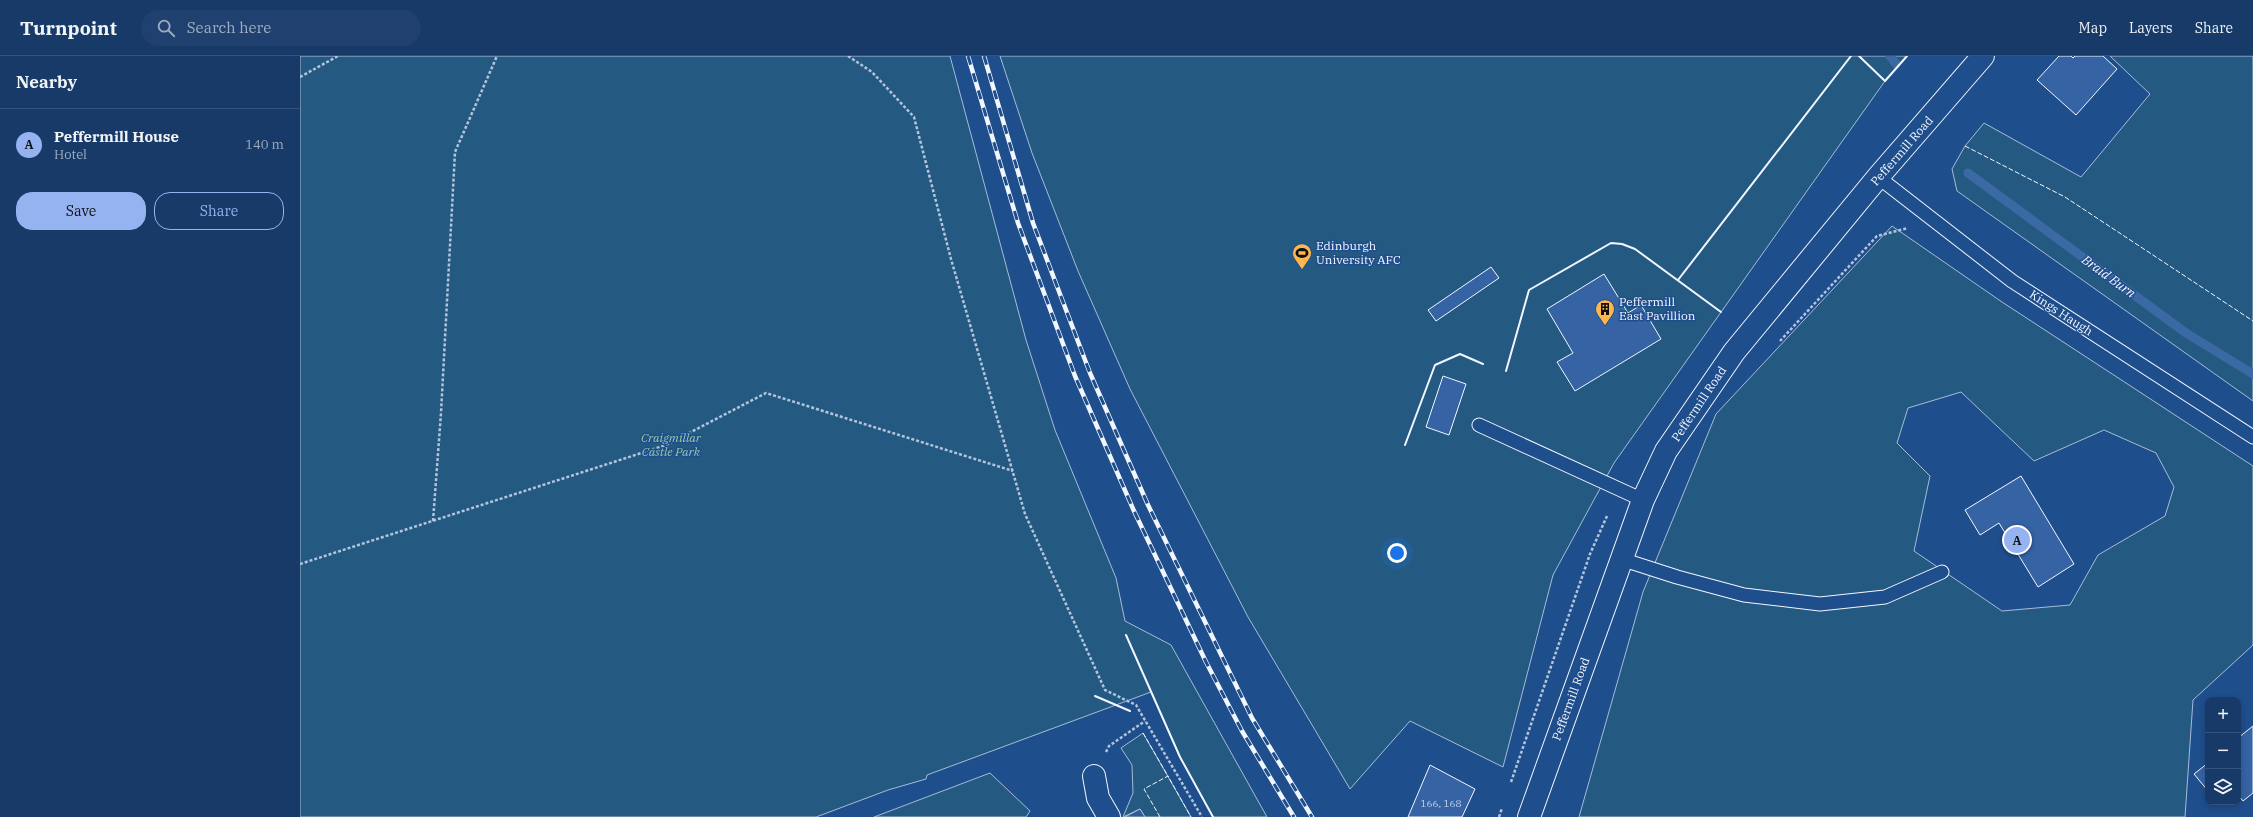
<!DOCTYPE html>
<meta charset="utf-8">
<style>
:root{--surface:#173a69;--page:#20416f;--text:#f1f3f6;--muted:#9eadc0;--line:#36547d;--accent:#95b2f1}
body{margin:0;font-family:"IBM Plex Serif",serif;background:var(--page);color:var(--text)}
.controls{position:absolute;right:12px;bottom:12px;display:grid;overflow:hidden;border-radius:8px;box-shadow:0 2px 6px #0003}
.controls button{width:36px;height:36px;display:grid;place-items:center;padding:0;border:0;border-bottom:1px solid var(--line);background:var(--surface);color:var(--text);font:20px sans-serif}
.you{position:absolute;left:1097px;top:497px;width:14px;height:14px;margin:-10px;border:3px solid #fff;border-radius:50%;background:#1a73e8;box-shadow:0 0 0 6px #1a73e833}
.badge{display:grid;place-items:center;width:26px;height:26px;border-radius:50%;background:var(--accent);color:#111;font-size:13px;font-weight:700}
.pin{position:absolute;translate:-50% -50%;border:2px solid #fff;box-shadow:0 1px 4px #0006}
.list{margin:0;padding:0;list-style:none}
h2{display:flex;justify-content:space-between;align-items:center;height:52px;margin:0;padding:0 16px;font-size:17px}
h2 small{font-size:13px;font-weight:400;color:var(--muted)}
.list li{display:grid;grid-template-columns:26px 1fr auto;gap:12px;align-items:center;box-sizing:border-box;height:72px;padding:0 16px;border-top:1px solid var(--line)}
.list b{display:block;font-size:15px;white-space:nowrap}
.list p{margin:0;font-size:13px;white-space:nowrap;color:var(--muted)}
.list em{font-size:13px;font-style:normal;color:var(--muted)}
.actions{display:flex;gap:8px;padding:12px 16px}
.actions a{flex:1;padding:9px 0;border:1px solid var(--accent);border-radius:16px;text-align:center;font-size:14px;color:var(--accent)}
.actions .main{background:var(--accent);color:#111}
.icon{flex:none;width:22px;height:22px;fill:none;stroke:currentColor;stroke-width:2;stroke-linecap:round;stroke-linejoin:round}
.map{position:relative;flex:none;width:1953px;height:761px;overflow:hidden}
header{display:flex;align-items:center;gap:24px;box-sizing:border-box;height:56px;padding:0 20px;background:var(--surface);border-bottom:1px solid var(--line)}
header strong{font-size:19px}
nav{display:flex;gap:22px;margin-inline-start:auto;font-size:14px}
.search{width:280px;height:36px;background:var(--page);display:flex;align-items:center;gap:10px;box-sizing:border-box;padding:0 14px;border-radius:22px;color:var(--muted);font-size:15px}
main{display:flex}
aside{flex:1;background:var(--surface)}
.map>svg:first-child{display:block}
</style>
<header>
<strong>Turnpoint</strong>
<div class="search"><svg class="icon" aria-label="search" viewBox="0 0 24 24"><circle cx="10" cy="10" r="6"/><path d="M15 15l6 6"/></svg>Search here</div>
<nav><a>Map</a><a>Layers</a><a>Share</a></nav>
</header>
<main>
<aside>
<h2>Nearby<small></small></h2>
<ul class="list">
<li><span class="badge">A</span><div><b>Peffermill House</b><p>Hotel</p></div><em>140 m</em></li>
</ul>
<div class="actions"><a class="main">Save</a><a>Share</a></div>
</aside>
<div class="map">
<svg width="1953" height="761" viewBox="0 0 1953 761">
<rect width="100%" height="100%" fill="#1f4e8c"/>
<g fill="#245a82" stroke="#a8bbd7" fill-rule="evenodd">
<polygon points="0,0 650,0 726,284 755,374 816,522 825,565 871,589 967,761 913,761 880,701 851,636 627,719 626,723 588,734 516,761 0,761"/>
<polygon points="700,0 1607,0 1585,25 1314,407 1253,519 1203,711 1110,665 1050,733 948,561 830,333 778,215 732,97"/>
<polygon points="1810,0 1953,0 1953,345 1657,135 1652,113 1665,90 1684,67 1781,121 1850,38"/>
<path d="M1592 170 1702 246 1953 410V589L1893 644 1885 761H1279L1343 536 1416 358ZM1661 336 1734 405 1804 374 1856 397 1874 431 1865 460 1798 499 1770 549 1702 555 1614 495 1630 420 1597 387 1608 352Z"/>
<polygon points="843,677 891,761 845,761 840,753 823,761 833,737 832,709 821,692"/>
<polygon points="690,717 730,755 726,761 574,761"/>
</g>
<polygon fill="#305b95" stroke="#a8bbd7" points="840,753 845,761 825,761"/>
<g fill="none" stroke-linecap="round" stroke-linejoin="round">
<g stroke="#3b69a3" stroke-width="9">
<polyline points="1590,0 1596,8"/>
<polyline points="1668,117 1886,277 1953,318"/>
</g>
</g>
<g fill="#3563a3" stroke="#f2f6ff">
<polygon points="1759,0 1771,0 1773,2 1775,0 1803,0 1817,13 1776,59 1737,24"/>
<polygon points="1191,211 1199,222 1136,265 1128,254"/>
<polygon points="1304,218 1328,257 1341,249 1361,283 1275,335 1257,306 1273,297 1247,253"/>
<polygon points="1143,320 1166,328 1149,379 1126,371"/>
<polygon points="1721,420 1774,508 1738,531 1699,467 1680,479 1665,454"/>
<polygon points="1953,670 1953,737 1943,745 1938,739 1938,682"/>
<polygon points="1908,707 1908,735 1894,718"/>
<polygon points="1130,709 1175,733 1162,761 1108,761"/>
</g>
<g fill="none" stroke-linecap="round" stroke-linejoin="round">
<defs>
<g id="service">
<polyline points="1578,121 1712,225 1953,381"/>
<polyline points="1179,369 1343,444"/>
<polyline points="1321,503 1377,521 1444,539 1520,548 1585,541 1642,516"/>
</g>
<polyline id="minor" points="794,720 798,742 809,761"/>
<polyline id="primary" points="1229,761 1343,444 1366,395 1434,296 1578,121 1683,0"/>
</defs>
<use href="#service" stroke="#f2f6ff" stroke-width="15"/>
<use href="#minor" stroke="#f2f6ff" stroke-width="24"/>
<use href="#primary" stroke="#f2f6ff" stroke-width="24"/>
<g stroke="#b3c4dc" stroke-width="2.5" stroke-dasharray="3 2" stroke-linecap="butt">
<polyline points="548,0 572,16 614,61 651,203 725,458 805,634 836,649 902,761"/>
<polyline points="0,21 38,0"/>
<polyline points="1480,285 1577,180 1608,172"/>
<polyline points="133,465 141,357 155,96 197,0"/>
<polyline points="0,508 366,389 466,337 713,415"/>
<polyline points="806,696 809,690 845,665"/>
<polyline points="1211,726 1290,498 1307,460"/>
<polyline points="1199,761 1202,752"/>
</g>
<use href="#service" stroke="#1f4e8c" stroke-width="13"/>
<use href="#minor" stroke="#1f4e8c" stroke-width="22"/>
<use href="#primary" stroke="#1f4e8c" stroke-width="22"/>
<defs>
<g id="rail">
<polyline points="668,0 718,167 775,320 834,455 906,606 942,675 994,761"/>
<polyline points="684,0 733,167 790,317 848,449 952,662 1012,761"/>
</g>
</defs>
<use href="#rail" stroke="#f2f6ff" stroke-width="4.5"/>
<use href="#rail" stroke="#1f4e8c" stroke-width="3" stroke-dasharray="9" stroke-linecap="butt"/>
<g stroke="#f2f6ff" stroke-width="1" stroke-dasharray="5 2" stroke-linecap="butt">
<polyline points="1665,90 1765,141 1953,265"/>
<polyline points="843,677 868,720"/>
<polyline points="860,761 844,733 868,720 891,761"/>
</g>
<g stroke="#f2f6ff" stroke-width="2">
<polyline points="1559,0 1585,25 1607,0"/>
<polyline points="1378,224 1551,0"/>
<polyline points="1206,315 1229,234 1311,187 1322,188 1335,193 1421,256"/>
<polyline points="1105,389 1135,309 1160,298 1183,308"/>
<polyline points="826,579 880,701 913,761"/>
<polyline points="795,640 830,655"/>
</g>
</g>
<defs>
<symbol id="stadium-pin" viewBox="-11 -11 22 30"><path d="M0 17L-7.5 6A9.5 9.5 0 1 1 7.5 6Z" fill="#ffb74d" stroke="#1f4e8c"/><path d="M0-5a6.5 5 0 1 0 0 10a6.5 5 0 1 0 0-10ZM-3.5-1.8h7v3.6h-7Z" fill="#111"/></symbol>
<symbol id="building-pin" viewBox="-11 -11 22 30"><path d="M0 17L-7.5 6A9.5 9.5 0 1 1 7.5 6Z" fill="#ffb74d" stroke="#1f4e8c"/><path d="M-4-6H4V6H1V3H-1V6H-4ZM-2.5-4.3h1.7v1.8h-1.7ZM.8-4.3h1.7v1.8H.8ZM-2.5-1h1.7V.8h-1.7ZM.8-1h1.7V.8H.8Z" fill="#111"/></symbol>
</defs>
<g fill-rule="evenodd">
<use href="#stadium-pin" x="991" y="186" width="22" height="30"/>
<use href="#building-pin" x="1294" y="242" width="22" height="30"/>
</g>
<g text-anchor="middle" stroke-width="3" stroke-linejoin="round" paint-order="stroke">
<g font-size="10" fill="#c3d1e8">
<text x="1141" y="751">166, 168</text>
</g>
<g font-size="12" fill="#f2f6ff" stroke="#1f4e8c">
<text transform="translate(1602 95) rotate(-49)" y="4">Peffermill Road</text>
<text transform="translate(1761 257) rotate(33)" y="4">Kings Haugh</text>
<text transform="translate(1399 348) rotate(-56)" y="4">Peffermill Road</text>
<text transform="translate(1271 643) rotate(-70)" y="4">Peffermill Road</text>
</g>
<g font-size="12" fill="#f2f6ff" stroke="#1f4e8c" text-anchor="start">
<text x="1016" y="194">Edinburgh<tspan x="1016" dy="14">University AFC</tspan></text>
<text x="1319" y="250">Peffermill<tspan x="1319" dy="14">East Pavillion</tspan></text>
</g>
<g font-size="12" font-style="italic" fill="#97c8a6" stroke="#1f4e8c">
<text x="371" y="386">Craigmillar<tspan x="371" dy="14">Castle Park</tspan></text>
</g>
<g font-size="13" font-style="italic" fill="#f2f6ff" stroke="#1f4e8c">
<text transform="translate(1809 220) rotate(36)" y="5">Braid Burn</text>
</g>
</g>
</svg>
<div class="controls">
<button>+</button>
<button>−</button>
<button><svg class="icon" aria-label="layers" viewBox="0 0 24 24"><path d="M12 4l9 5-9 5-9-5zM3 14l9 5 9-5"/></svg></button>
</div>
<div class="you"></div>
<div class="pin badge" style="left:1717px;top:484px">A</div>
</div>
</main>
